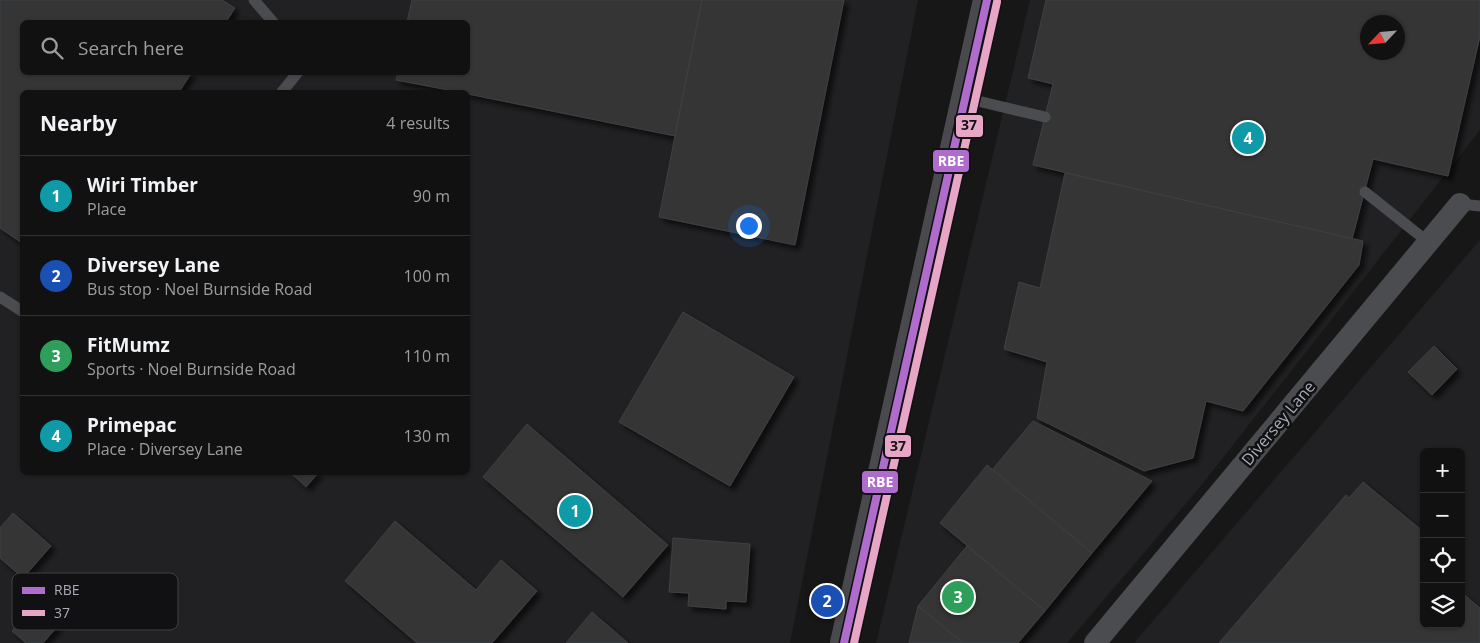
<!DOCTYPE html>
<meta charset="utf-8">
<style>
:root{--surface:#111;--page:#1a1a1a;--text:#f1f3f6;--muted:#9c9d9f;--line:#303131;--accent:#1a73e8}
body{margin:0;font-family:"Open Sans",sans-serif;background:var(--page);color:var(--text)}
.controls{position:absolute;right:15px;bottom:15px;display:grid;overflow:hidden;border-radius:8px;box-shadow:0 1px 4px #0004}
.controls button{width:45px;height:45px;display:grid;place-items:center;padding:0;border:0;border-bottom:1px solid var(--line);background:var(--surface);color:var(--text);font:25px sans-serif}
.compass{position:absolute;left:1360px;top:15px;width:45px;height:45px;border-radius:50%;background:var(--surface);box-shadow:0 1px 4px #0004;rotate:244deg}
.you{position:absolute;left:748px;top:225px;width:18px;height:18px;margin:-12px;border:4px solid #fff;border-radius:50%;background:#1a73e8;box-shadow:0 0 0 8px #1a73e833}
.badge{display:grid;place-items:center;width:32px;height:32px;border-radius:50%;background:var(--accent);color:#fff;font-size:16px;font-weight:700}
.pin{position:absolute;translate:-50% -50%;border:2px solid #fff;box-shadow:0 1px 5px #0006}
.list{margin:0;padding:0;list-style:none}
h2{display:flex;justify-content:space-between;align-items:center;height:65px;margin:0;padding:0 20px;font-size:21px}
h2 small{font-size:16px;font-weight:400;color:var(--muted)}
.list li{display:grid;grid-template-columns:32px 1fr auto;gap:15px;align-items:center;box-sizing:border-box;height:80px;padding:0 20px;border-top:1px solid var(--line)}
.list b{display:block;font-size:19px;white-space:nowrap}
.list p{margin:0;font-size:16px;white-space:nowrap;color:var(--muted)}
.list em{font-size:16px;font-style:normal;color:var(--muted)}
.icon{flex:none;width:28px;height:28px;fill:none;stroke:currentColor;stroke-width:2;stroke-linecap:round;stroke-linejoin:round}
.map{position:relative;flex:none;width:1480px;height:643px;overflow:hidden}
.search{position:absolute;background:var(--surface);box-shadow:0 1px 4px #0004;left:20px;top:20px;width:450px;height:55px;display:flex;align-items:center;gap:12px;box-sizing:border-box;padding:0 18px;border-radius:8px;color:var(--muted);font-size:19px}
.panel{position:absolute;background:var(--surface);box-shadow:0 1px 4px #0004;left:20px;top:90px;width:450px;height:385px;border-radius:8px}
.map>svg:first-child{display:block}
</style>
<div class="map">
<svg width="1480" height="643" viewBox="0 0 1480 643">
<defs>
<filter id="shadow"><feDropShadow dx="4.5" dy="4.5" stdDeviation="2.5" flood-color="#0009"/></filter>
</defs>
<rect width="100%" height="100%" fill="#171717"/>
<g fill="#212123" fill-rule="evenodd">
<path d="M0 0H918L790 643H0ZM22 22H468V72H22ZM22 92H468V472H22Z"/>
<path d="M1030 0H1480V130L1200 487 1067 643H876ZM1368 22H1398V52H1368Z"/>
<path d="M1480 240V643H1134ZM1424 452H1461V624H1424Z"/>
</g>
<g fill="#353536" stroke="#3f4043" fill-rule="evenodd" filter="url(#shadow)">
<polygon points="0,0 222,0 235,8 226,22 22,22 22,72 192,72 179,92 22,92 22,243 0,228"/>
<polygon points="412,0 702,0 675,136 468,94 468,92 459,92 396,80 398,72 468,72 468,22 407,22"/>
<polygon points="702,0 844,0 795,245 659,217"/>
<path d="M1046 0H1480V36L1448 176 1373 159 1352 239 1033 165 1053 84 1028 78ZM1368 22H1398V52H1368Z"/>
<polygon points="1065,173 1363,241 1359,265 1243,411 1206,401 1193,458 1144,471 1037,418 1047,362 1004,349 1019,282 1040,288"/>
<polygon points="683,312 794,377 730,486 619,422"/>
<polygon points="1434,346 1457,369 1432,395 1408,372"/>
<polygon points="1033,421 1152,481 1092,553 992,470"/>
<polygon points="527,424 668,545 623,597 483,477"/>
<polygon points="987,465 1092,553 1045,611 940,523"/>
<polygon points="290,472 319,472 306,487"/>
<polygon points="1363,482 1424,532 1424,624 1461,624 1461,592 1480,608 1480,643 1219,643 1346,495 1349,498"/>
<polygon points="13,513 51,546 23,578 0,558 0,528"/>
<polygon points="395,521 476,590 501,560 537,591 492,643 417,643 345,581"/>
<polygon points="673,538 750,544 746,602 726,601 726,609 688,606 689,593 669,592"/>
<polygon points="967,546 1045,611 1018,643 963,643 918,606"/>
<polygon points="48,590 71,611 43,643 26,643 12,631"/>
<polygon points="918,606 963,643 909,643"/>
<polygon points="592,612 628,643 566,643"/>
</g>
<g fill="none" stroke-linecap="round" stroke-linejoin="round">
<g stroke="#4b4c50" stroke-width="11">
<polyline points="254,0 273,22"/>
<polyline points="282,92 298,72"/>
<polyline points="965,98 1045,117"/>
<polyline points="1365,192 1428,242"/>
<polyline points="1460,204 1480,206"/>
<polyline points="0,297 22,311"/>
</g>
<polyline stroke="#4b4c50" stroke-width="22" points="1095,643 1460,204"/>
<polyline stroke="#4a4a4e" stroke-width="28" points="844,643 987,0"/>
<defs>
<polyline id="bus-1" points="844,643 987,0"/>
<polyline id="bus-2" points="854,643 997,2"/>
</defs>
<use href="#bus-1" stroke="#111113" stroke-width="11"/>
<use href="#bus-2" stroke="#111113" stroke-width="11"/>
<use href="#bus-1" stroke="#b06ccc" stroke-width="8"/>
<use href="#bus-2" stroke="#e7a6c5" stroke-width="8"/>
</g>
<g text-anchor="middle" stroke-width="5" stroke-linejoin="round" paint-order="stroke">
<g font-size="16" fill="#a8adb8" stroke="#111113">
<text transform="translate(1278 423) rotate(-50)" y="6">Diversey Lane</text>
</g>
</g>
<rect x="12" y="573" width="166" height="57" rx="8" fill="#111113" stroke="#3e4045" stroke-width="1"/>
<rect x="22" y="587" width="23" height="7" fill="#b06ccc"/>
<rect x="22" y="610" width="23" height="6" fill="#e7a6c5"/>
<g font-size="14" fill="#a8adb8">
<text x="54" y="595">RBE</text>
<text x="54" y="618">37</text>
</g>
<g stroke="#111113" stroke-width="2">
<rect x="955" y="114" width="29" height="24" rx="5" fill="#e7a6c5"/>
<rect x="932" y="149" width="38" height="24" rx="5" fill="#b06ccc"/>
<rect x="884" y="434" width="28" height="24" rx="5" fill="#e7a6c5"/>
<rect x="861" y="470" width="38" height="24" rx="5" fill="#b06ccc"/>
</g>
<g font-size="14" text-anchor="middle" font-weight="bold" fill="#fff">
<text x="951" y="166">RBE</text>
<text x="880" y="487">RBE</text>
</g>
<g font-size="14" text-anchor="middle" font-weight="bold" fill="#111">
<text x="969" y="130">37</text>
<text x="898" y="451">37</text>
</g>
</svg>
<div class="controls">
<button>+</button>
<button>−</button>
<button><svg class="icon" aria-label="locate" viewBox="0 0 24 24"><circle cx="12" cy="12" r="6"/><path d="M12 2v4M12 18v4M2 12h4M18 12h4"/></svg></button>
<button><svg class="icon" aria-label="layers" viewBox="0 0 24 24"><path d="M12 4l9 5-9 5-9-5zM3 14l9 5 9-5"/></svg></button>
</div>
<svg class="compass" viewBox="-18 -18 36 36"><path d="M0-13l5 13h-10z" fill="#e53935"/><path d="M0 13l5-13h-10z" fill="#9c9d9f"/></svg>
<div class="you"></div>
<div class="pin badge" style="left:575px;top:511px;background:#0f9aa8">1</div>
<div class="pin badge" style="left:827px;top:601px;background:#1a4fb4">2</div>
<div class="pin badge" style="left:958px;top:597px;background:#2e9e5b">3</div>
<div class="pin badge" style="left:1248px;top:138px;background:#0f9aa8">4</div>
<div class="search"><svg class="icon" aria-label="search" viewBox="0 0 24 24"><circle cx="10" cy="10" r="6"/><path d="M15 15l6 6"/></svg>Search here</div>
<section class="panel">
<h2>Nearby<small>4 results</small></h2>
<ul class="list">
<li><span class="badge" style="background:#0f9aa8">1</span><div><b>Wiri Timber</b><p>Place</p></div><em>90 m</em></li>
<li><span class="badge" style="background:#1a4fb4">2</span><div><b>Diversey Lane</b><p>Bus stop · Noel Burnside Road</p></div><em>100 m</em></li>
<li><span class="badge" style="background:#2e9e5b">3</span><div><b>FitMumz</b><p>Sports · Noel Burnside Road</p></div><em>110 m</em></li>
<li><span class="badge" style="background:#0f9aa8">4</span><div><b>Primepac</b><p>Place · Diversey Lane</p></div><em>130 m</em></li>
</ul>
</section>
</div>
